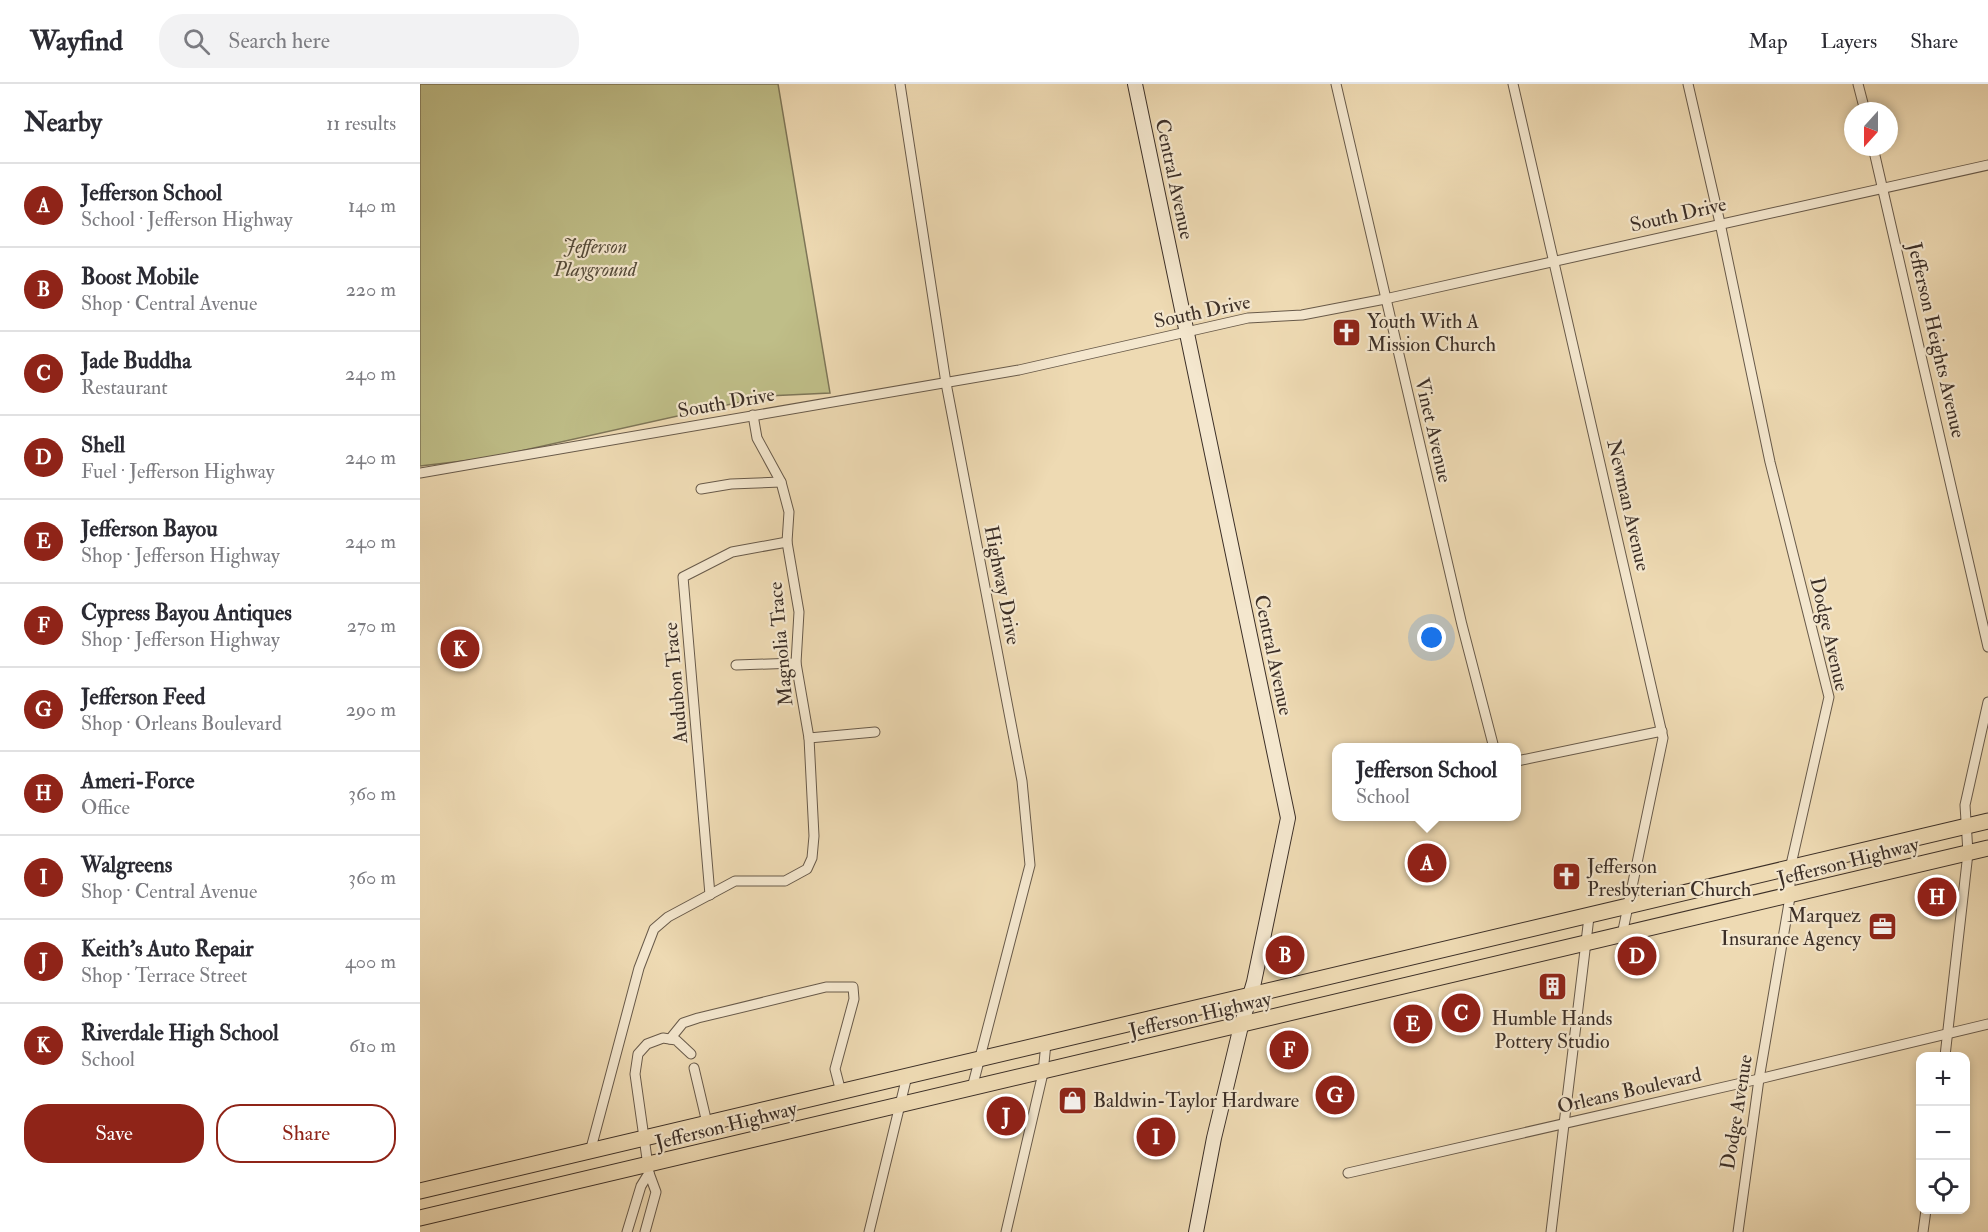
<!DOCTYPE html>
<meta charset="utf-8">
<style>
:root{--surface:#fff;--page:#f2f2f3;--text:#2b2b33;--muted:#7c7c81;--line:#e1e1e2;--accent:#8f2418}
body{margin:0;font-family:"IM FELL Double Pica",serif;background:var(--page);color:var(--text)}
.controls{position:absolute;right:18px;bottom:18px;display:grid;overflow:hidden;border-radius:12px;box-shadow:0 3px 9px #0003}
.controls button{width:54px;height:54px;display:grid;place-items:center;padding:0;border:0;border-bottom:2px solid var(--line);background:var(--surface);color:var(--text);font:30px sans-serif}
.compass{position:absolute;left:1424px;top:18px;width:54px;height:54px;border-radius:50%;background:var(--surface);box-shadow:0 3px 9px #0003;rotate:201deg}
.you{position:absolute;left:1012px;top:554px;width:21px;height:21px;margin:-15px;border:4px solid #fff;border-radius:50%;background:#1a73e8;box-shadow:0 0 0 9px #1a73e833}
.badge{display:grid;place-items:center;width:39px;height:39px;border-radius:50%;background:var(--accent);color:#fff;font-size:20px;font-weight:700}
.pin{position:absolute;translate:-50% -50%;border:3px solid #fff;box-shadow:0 2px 6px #0006}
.popup{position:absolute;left:912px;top:659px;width:189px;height:78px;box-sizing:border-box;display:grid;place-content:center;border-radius:12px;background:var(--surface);filter:drop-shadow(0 2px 4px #0005);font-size:20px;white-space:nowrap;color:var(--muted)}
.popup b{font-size:22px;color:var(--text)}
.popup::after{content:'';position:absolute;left:50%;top:100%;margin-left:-12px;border:12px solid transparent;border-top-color:var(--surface)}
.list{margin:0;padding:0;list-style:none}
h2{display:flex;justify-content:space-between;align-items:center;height:78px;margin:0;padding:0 24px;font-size:26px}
h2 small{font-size:20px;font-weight:400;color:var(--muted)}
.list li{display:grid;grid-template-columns:39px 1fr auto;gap:18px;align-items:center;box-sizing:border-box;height:84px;padding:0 24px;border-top:2px solid var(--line)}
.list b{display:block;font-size:22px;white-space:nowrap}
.list p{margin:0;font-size:20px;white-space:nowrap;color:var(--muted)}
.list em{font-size:20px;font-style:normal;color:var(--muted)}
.actions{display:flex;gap:12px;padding:18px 24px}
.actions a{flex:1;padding:14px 0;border:2px solid var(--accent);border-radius:24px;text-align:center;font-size:21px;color:var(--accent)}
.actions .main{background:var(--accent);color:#fff}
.icon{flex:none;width:33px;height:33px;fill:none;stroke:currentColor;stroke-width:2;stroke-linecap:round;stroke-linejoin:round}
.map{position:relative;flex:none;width:1568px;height:1148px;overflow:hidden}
header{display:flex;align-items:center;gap:36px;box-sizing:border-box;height:84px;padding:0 30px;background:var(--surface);border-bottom:2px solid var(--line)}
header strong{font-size:28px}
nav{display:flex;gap:33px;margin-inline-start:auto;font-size:21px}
.search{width:420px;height:54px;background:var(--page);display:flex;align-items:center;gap:15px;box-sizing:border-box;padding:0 21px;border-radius:24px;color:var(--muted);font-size:22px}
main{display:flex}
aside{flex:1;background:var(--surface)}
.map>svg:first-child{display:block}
</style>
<header>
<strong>Wayfind</strong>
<div class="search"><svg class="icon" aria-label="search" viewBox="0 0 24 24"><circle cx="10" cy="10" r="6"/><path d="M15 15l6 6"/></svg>Search here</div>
<nav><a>Map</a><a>Layers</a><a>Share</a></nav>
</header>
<main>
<aside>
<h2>Nearby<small>11 results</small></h2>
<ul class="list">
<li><span class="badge">A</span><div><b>Jefferson School</b><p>School · Jefferson Highway</p></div><em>140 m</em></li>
<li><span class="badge">B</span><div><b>Boost Mobile</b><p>Shop · Central Avenue</p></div><em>220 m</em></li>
<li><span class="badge">C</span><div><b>Jade Buddha</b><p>Restaurant</p></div><em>240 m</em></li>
<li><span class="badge">D</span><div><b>Shell</b><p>Fuel · Jefferson Highway</p></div><em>240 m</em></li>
<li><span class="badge">E</span><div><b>Jefferson Bayou</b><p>Shop · Jefferson Highway</p></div><em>240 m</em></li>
<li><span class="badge">F</span><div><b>Cypress Bayou Antiques</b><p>Shop · Jefferson Highway</p></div><em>270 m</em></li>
<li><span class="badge">G</span><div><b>Jefferson Feed</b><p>Shop · Orleans Boulevard</p></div><em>290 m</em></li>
<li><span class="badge">H</span><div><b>Ameri-Force</b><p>Office</p></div><em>360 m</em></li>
<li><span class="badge">I</span><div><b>Walgreens</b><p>Shop · Central Avenue</p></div><em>360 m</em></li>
<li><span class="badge">J</span><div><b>Keith's Auto Repair</b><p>Shop · Terrace Street</p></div><em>400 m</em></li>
<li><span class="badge">K</span><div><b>Riverdale High School</b><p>School</p></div><em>610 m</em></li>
</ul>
<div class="actions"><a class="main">Save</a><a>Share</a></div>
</aside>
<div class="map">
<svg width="1568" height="1148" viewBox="0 0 1568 1148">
<rect width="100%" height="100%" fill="#eedab3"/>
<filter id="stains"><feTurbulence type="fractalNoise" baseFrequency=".00333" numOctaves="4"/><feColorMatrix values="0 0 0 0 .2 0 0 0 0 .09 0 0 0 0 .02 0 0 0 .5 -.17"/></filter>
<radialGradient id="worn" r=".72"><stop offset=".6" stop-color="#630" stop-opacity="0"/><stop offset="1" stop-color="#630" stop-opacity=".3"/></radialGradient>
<polygon fill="#bfbe88" stroke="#7e7658" stroke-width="1.5" points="0,0 358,0 410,309 347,312 69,374 0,382"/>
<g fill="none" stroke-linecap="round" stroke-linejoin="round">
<defs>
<g id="minor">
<polyline points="480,0 526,299 602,697 610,781 552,1004"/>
<polyline points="916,0 1042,541 1074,664"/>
<polyline points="1093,0 1243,654 1202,851"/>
<polyline points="1268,0 1300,139 1350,378 1409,613 1370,785 1370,813 1339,995 1318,1148"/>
<polyline points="1438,0 1445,27"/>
<polyline points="1453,63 1568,563"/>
<polyline points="333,331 337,354 361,398 369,428 367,458 379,528 376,579 389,654 455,648"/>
<polyline points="0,389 599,286 828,234 882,231 965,215 1568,81"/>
<polyline points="281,405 311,400 361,398"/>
<polyline points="316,581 376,579"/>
<polyline points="1097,677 1242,647"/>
<polyline points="290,811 263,493 312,468 367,458"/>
<polyline points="250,955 263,939 278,934 406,903 433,903 434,915 415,985 421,1008"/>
<polyline points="1525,972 1548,769 1545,721 1568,618"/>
<polyline points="274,984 287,1039"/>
<polyline points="170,1068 219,884 234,845 248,833 315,797 365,797 387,785 392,774 394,752 389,654"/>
<polyline points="928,1089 1339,995 1568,940"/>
<polyline points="207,1148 221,1102 229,1089"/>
<polyline points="225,1148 236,1108 229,1089 215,990 218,970 227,960 243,954 256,956 271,970"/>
<polyline points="449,1148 487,992"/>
<polyline points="586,1148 623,989 626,959"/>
<polyline points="1131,1148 1169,833"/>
<polyline points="1503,1148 1506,1126"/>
</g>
<polyline id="secondary" points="715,0 868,734 834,898 821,942 794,1054 776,1148"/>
<g id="primary">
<polyline points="0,1107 1568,737"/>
<polyline points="0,1134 1568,764"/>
</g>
</defs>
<use href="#minor" stroke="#685a4a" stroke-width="11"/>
<use href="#secondary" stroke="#3c2f27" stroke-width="16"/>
<use href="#primary" stroke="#3c2f27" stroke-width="17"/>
<use href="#minor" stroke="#f4e7ce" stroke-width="9"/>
<use href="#secondary" stroke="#f4e7ce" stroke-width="14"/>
<use href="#primary" stroke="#eedab3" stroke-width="15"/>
</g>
<defs>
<symbol id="church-square" viewBox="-11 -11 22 22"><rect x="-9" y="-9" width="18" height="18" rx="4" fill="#8f2418" stroke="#f4e7ce"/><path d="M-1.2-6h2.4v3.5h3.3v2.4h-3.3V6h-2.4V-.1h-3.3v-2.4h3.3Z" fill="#fff"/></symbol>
<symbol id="office-square" viewBox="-11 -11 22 22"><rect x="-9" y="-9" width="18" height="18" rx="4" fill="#8f2418" stroke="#f4e7ce"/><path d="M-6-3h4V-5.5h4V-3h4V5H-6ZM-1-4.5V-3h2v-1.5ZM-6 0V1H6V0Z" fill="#fff"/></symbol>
<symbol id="building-square" viewBox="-11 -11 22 22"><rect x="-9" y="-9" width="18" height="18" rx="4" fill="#8f2418" stroke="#f4e7ce"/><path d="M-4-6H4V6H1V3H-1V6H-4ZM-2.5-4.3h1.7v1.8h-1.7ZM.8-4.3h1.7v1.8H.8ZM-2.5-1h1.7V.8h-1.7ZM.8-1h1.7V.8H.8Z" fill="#fff"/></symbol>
<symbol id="shop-square" viewBox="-11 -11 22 22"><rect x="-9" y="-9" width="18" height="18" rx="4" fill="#8f2418" stroke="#f4e7ce"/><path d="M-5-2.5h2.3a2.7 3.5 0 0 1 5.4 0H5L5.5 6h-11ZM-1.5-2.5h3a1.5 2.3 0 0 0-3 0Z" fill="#fff"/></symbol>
</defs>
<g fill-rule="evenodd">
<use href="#church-square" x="910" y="232" width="33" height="33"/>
<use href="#church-square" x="1130" y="776" width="33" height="33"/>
<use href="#office-square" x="1446" y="826" width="33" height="33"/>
<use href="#building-square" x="1116" y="886" width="33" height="33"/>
<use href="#shop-square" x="636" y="1000" width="33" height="33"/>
</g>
<g text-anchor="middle" stroke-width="4.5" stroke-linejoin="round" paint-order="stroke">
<g font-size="20" fill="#3c2f27" stroke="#f4e7ce">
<text transform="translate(755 95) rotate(78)" y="7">Central Avenue</text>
<text transform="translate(1258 130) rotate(-13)" y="7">South Drive</text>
<text transform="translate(782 227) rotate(-12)" y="7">South Drive</text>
<text transform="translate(1517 256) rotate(77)" y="7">Jefferson Heights Avenue</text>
<text transform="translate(306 318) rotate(-10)" y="7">South Drive</text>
<text transform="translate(1014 346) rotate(77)" y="7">Vinet Avenue</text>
<text transform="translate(1209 421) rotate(77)" y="7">Newman Avenue</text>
<text transform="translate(583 501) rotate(79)" y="7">Highway Drive</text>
<text transform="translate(1410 550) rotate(77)" y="7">Dodge Avenue</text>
<text transform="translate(360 560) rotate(-95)" y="7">Magnolia Trace</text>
<text transform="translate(854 571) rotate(78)" y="7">Central Avenue</text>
<text transform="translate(255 599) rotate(-95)" y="7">Audubon Trace</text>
<text transform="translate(1428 777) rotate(-14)" y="7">Jefferson Highway</text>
<text transform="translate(780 930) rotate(-13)" y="7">Jefferson Highway</text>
<text transform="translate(1209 1006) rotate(-13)" y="7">Orleans Boulevard</text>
<text transform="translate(1316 1028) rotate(-81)" y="7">Dodge Avenue</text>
<text transform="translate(306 1041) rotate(-14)" y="7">Jefferson Highway</text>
</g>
<g font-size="20" font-style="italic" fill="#564c3a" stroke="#f4e7ce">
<text x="175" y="169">Jefferson<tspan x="175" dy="23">Playground</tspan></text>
</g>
<g font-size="20" fill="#3c2f27" stroke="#f4e7ce" text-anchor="start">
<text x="947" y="244">Youth With A<tspan x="947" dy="23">Mission Church</tspan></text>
<text x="1167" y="789">Jefferson<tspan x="1167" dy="23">Presbyterian Church</tspan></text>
<text x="1441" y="838" text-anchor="end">Marquez<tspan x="1441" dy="23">Insurance Agency</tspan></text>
<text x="1132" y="941" text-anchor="middle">Humble Hands<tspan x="1132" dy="23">Pottery Studio</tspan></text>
<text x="673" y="1023">Baldwin-Taylor Hardware</text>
</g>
</g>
<rect width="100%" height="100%" filter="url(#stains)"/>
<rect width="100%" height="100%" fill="url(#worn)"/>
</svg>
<div class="controls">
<button>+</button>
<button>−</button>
<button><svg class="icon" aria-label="locate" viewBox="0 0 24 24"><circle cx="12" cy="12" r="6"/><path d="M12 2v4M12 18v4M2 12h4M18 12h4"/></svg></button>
</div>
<svg class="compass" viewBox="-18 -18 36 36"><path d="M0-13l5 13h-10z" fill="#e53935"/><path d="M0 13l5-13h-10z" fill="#7c7c81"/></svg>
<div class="you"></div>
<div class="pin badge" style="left:1007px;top:779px">A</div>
<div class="popup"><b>Jefferson School</b>School</div>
<div class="pin badge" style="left:865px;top:871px">B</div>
<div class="pin badge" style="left:1041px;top:929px">C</div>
<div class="pin badge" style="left:1217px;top:872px">D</div>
<div class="pin badge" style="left:993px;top:940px">E</div>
<div class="pin badge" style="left:869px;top:966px">F</div>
<div class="pin badge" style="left:915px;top:1011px">G</div>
<div class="pin badge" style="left:1517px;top:813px">H</div>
<div class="pin badge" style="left:736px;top:1053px">I</div>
<div class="pin badge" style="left:586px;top:1032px">J</div>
<div class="pin badge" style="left:40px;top:565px">K</div>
</div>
</main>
